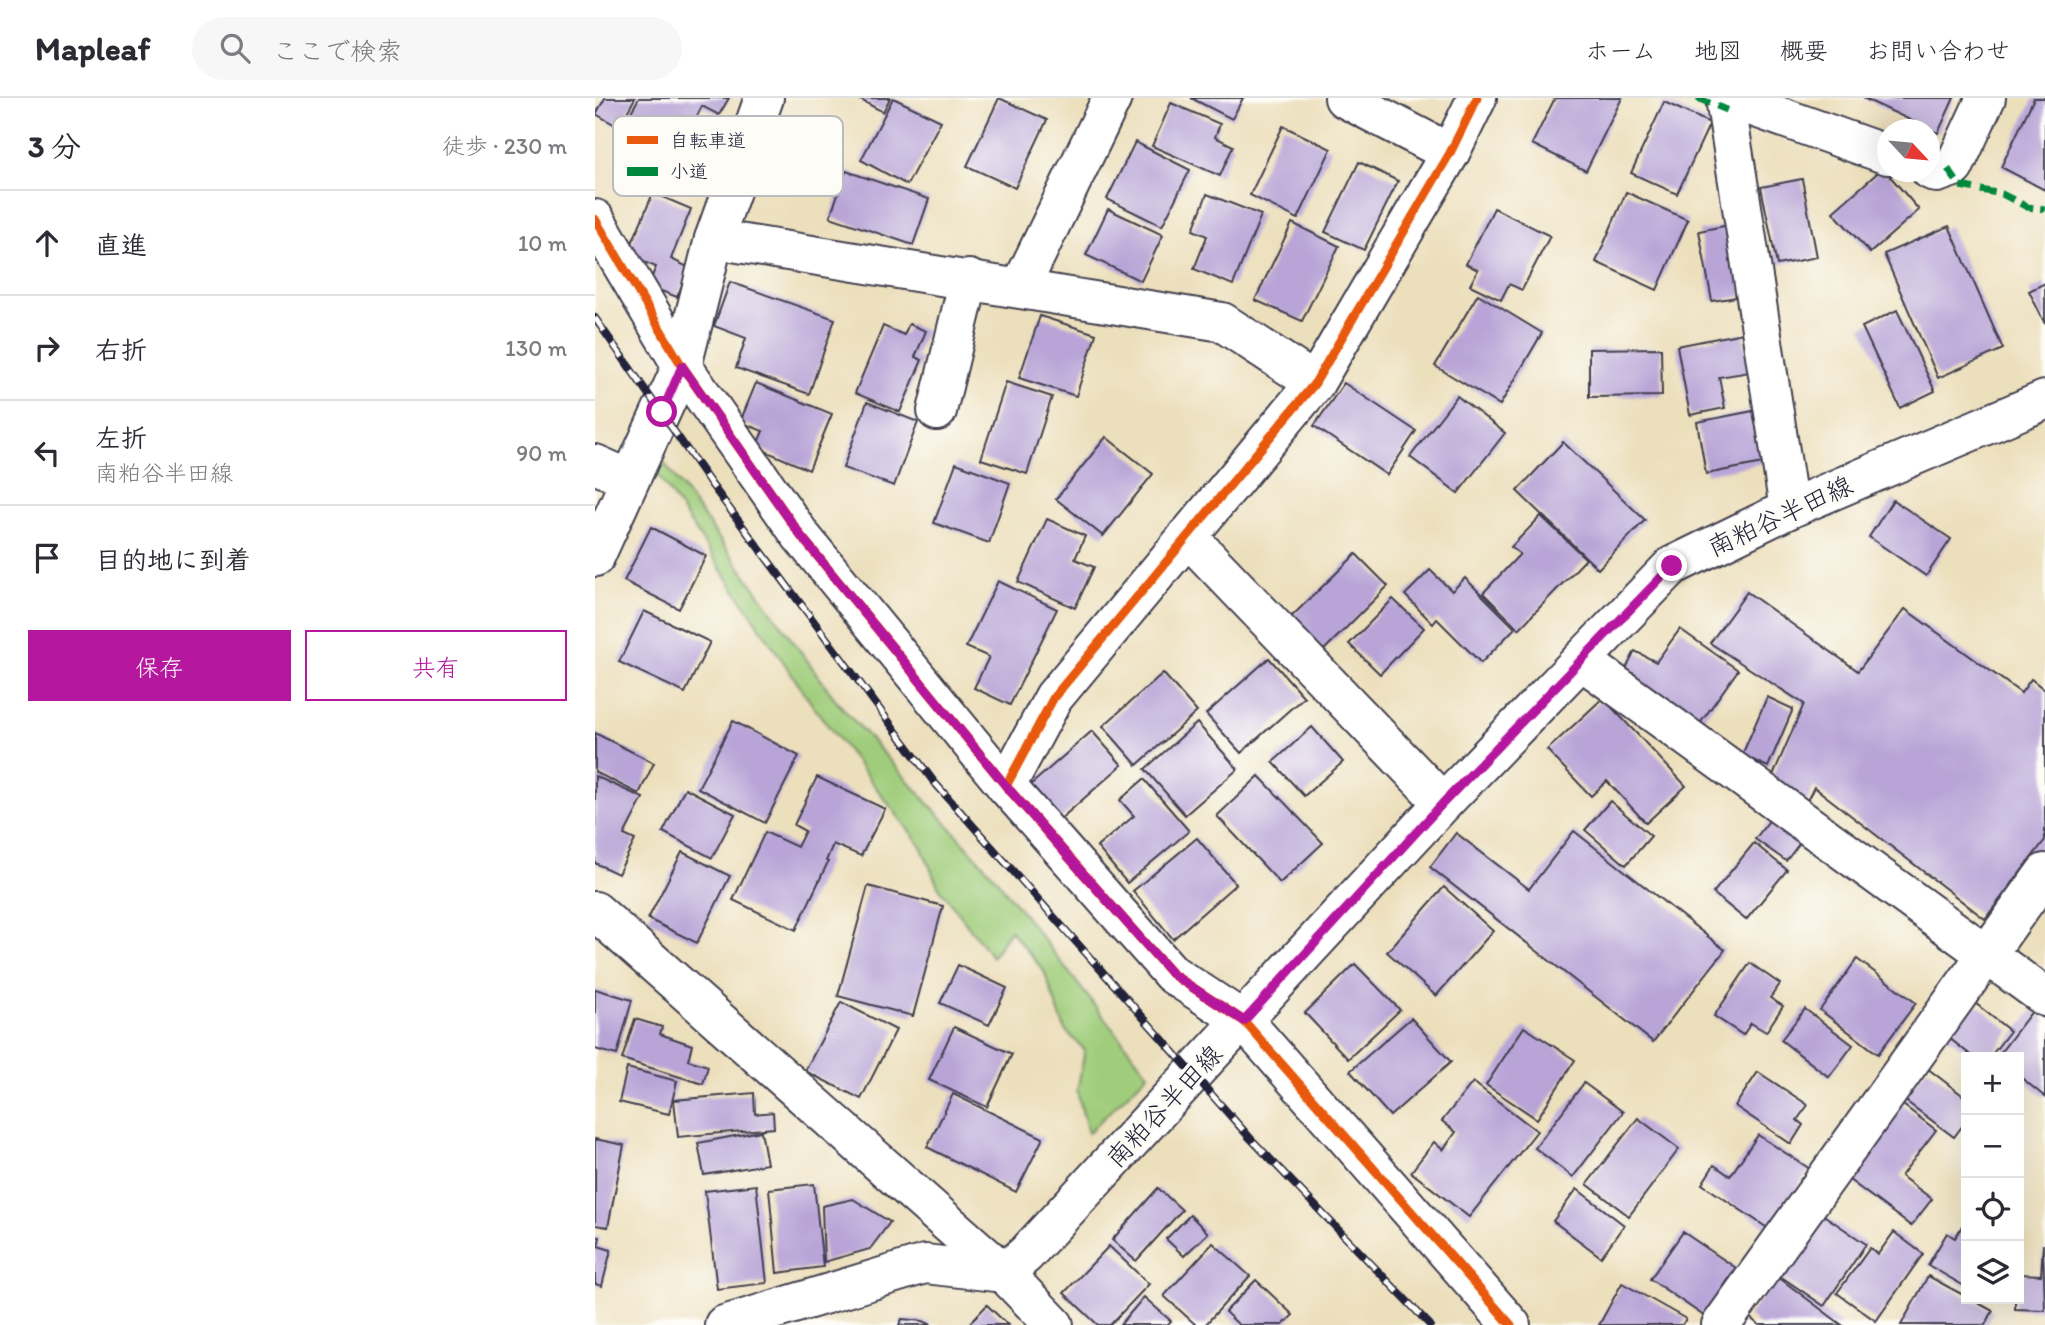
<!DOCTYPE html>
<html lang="ja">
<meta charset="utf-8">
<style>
:root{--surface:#fff;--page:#f7f7f7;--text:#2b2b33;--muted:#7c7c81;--line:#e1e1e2;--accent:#b5179e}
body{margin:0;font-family:Itim,"Klee One",sans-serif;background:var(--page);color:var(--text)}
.controls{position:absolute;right:21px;bottom:21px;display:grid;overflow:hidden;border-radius:0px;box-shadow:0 7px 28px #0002}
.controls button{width:63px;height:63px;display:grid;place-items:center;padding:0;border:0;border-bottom:2px solid var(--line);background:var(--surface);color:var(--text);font:35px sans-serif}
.compass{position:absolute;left:1282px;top:21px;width:63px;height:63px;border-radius:50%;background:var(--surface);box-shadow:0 7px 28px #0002;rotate:116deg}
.stop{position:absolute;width:21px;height:21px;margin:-16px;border:5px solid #b5179e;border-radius:50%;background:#fff}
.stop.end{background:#b5179e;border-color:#fff;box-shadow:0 2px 7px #0008}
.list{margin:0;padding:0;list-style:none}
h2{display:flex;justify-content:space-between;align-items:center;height:91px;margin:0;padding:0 28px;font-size:30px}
h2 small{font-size:23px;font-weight:400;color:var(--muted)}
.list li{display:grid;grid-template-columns:46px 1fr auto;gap:21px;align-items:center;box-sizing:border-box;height:105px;padding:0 28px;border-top:2px solid var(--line)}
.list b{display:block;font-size:26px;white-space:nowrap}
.list p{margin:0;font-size:23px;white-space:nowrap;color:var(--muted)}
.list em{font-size:23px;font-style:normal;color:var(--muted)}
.actions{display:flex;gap:14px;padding:21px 28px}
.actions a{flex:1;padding:16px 0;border:2px solid var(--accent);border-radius:0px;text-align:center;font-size:24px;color:var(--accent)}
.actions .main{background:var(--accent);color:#fff}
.icon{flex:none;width:38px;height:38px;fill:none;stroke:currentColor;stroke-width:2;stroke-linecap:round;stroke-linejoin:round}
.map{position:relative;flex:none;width:1450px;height:1227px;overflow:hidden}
header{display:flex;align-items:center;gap:42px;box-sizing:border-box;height:98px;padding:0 35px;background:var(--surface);border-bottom:2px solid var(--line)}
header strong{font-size:33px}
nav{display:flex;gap:38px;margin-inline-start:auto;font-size:24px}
.search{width:490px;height:63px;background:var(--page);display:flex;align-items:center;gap:18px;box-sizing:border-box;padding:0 24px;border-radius:38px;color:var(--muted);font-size:26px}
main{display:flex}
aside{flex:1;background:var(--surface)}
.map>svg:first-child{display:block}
</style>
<header>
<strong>Mapleaf</strong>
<div class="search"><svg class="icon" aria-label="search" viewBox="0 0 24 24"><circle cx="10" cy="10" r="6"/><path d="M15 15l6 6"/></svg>ここで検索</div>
<nav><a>ホーム</a><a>地図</a><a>概要</a><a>お問い合わせ</a></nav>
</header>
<main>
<aside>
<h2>3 分<small>徒歩 · 230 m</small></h2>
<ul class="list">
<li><svg class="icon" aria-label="ahead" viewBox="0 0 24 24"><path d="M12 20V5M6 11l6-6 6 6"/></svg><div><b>直進</b></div><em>10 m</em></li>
<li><svg class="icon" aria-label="right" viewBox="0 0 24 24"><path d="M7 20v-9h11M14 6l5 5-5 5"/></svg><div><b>右折</b></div><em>130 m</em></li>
<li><svg class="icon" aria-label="left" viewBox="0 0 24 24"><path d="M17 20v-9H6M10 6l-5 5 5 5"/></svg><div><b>左折</b><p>南粕谷半田線</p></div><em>90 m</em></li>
<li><svg class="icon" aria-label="arrive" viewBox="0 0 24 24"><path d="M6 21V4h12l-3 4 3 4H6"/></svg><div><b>目的地に到着</b></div></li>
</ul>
<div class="actions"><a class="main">保存</a><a>共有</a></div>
</aside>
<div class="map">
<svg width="1450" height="1227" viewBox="0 0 1450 1227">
<rect width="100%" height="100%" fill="#fdfcf7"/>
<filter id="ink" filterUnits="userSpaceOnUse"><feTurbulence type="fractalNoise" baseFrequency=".0143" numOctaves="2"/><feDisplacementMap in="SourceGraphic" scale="14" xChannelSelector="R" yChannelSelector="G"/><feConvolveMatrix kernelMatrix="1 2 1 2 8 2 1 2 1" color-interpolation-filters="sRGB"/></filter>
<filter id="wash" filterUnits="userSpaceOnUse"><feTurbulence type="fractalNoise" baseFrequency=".00686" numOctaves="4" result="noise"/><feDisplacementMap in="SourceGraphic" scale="28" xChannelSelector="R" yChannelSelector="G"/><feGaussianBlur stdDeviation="1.57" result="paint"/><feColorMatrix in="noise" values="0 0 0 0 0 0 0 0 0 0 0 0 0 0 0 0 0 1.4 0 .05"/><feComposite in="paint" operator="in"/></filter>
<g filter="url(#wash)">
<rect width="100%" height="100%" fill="#ecdfbc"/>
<polygon fill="#a0cd7b" stroke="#61785b" stroke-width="2" points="65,359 243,605 399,778 553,976 493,1035 482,993 490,952 470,932 449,873 415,832 397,859 343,788 326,748 218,608 63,377"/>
<g id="blocks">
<g fill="#b8a4d7">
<polygon points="10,0 40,0 24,29 1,16"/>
<polygon points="44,0 134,0 124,17 107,8 98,26 126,41 108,74 80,58 74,68 50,55 64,29 36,14"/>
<polygon points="262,0 295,0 288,14"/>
<polygon points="298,0 346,23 312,87 266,62"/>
<polygon points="404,0 452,22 420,90 372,68"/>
<polygon points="596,0 648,0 637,21"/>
<polygon points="960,0 1027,0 991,73 937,46"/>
<polygon points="1268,0 1359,0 1343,35"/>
<polygon points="1439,0 1450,0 1450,92 1406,69"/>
<polygon points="1069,4 1115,25 1082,96 1036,75"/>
<polygon points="576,5 625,26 620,39 638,48 625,78 557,48"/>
<polygon points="688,28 736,51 703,121 655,97"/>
<polygon points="540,44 595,72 567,128 512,101"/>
<polygon points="764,64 803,83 769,152 730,134"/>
<polygon points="1288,70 1324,112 1275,155 1238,114"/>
<polygon points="251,73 334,101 318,147 235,119"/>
<polygon points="1207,81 1222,159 1182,167 1166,89"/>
<polygon points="1031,94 1093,122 1062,192 1001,164"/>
<polygon points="58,95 96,111 76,161 95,170 82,199 53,188 61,169 32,157"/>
<polygon points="612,96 666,117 638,187 599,171 612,138 598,132"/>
<polygon points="899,110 955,138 927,192 914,186 906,202 875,187 883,172 871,166"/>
<polygon points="513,111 568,137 546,183 491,157"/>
<polygon points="697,125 744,148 707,223 660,202"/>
<polygon points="1134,127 1148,198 1117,203 1104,133"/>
<polygon points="1354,128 1408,251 1343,280 1289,156"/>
<polygon points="135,184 240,221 214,296 141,270 151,240 119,228"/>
<polygon points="1450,185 1450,226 1434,193"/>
<polygon points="883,196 947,235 905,307 840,268"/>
<polygon points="1302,212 1340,293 1305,310 1267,229"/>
<polygon points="445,218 501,236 481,298 424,280"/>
<polygon points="314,226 331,233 320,259 327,262 305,314 260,295 288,228 309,237"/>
<polygon points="1148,235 1155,274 1124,279 1130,310 1095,317 1082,248"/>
<polygon points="1066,250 1067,298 994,299 994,251"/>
<polygon points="411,284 457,299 432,376 386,361"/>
<polygon points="161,285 237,316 214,372 161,349 168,333 145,324"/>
<polygon points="749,285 821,333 792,377 719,328"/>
<polygon points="862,298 910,335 863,395 815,359"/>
<polygon points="272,304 323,324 299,388 248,370"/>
<polygon points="1158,313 1168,365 1111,376 1102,324"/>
<polygon points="511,339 558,376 508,438 461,401"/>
<polygon points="968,344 1050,422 1003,471 922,393"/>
<polygon points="361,365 415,385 394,445 339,425"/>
<polygon points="1298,402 1356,441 1331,478 1274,439"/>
<polygon points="946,418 991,461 924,531 888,495 925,456 916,449"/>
<polygon points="452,421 490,438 480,461 499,469 480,510 423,484"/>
<polygon points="56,429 111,458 84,511 29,483"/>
<polygon points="761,456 793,488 729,552 696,519"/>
<polygon points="835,472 857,493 870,480 920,530 886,565 842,521 838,526 810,497"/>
<polygon points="403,483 462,511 415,607 379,590 394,559 371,549"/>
<polygon points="1152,494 1263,573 1310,511 1426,595 1436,581 1450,592 1450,742 1390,821 1219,689 1209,709 1172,691 1209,606 1115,545"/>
<polygon points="798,501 829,530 785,576 754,546"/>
<polygon points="49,513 115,544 90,595 24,564"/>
<polygon points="1085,531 1143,572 1101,631 1028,577 1040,553 1061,564"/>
<polygon points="674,560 709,599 646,655 611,616"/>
<polygon points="568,575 602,614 542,667 508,628"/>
<polygon points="1172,599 1198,611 1173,669 1147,657"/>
<polygon points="1008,600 1091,688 1051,725 1012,683 996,698 952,652"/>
<polygon points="138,623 204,658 170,725 103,690"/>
<polygon points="602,625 643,671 590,717 550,671"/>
<polygon points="717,629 748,664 709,698 678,664"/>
<polygon points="497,633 527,667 462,724 432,690"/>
<polygon points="0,635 59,665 44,696 0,674"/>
<polygon points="0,678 48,700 29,737 40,742 23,776 0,765"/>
<polygon points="664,678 728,745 685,785 622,718"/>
<polygon points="222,679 290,711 266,758 238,746 231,763 233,764 201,832 138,802 170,734 202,749 210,733 199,727"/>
<polygon points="549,681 594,733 532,785 502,749 539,718 525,702"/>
<polygon points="90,690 140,716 117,760 68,734"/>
<polygon points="1015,703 1056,738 1031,767 990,732"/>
<polygon points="1177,719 1207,742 1191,763 1160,741"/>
<polygon points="979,733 1130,852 1058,944 835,769 861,735 934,791"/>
<polygon points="602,740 641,786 578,841 538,793"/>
<polygon points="1159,745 1192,772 1151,822 1118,795"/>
<polygon points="87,754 135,778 102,845 53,821"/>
<polygon points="273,788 348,808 318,918 243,898"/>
<polygon points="849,789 898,833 841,898 792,854"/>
<polygon points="1262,861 1321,905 1283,956 1225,912"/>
<polygon points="1155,865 1185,886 1175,900 1188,908 1171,934 1156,925 1148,937 1119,918"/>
<polygon points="760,866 805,912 753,961 710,915"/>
<polygon points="363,867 412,890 394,927 345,905"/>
<polygon points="0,891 37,902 22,957 0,951"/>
<polygon points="1375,901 1415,933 1395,959 1378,959 1348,935"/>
<polygon points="246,904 301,932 266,1001 210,973"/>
<polygon points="1210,911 1258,947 1234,979 1186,942"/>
<polygon points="1438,912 1450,921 1450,999 1424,978 1424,959 1402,959"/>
<polygon points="816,920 856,964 795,1018 755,973"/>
<polygon points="40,921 67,929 65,936 97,947 93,962 113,968 108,986 27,961"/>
<polygon points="359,929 417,956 392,1009 334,982"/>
<polygon points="929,929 980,962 942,1021 891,987"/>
<polygon points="32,970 82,983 74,1016 24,1004"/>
<polygon points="1332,970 1371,1000 1371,1023 1359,1039 1308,1001"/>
<polygon points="1163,974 1213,1007 1202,1022 1208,1027 1196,1046 1140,1008"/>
<polygon points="878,984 942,1033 874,1119 816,1074 839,1044 848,1052 861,1034 847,1023"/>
<polygon points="989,985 1028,1014 978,1079 940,1050"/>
<polygon points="159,995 160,1016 178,1014 179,1030 83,1039 79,1002"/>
<polygon points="358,996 448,1040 421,1094 332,1049"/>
<polygon points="1304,1004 1341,1032 1306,1078 1337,1101 1316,1128 1249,1078"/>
<polygon points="1043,1020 1084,1051 1034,1118 992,1086"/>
<polygon points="166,1033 172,1066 109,1077 103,1045"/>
<polygon points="1163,1037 1215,1071 1174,1131 1107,1086 1119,1067 1135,1078"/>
<polygon points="0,1041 29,1047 13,1129 0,1127"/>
<polygon points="219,1086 228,1169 182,1175 174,1091"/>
<polygon points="161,1087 172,1185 122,1191 110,1093"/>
<polygon points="563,1090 587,1112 541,1163 517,1142"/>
<polygon points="982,1091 1029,1127 1006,1159 958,1123"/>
<polygon points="258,1101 295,1124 275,1151 229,1164 227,1108"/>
<polygon points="1224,1114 1271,1146 1229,1208 1182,1176"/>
<polygon points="595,1117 613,1135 589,1158 571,1141"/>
<polygon points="1371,1121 1371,1189 1333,1167 1352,1135 1360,1140"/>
<polygon points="1088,1134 1141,1170 1109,1218 1055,1181"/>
<polygon points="1299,1134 1328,1156 1281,1223 1242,1195 1275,1150 1283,1156"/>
<polygon points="0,1138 5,1139 3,1148 16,1152 7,1188 0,1186"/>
<polygon points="618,1145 655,1178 610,1227 601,1227 569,1198"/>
<polygon points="1448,1146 1450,1212 1420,1211 1420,1201 1424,1201 1424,1176 1446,1177"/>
<polygon points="514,1148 554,1186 515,1227 503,1227 469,1195"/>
<polygon points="1333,1178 1398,1213 1390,1227 1306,1227"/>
<polygon points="1183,1179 1247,1227 1164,1227 1153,1218"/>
<polygon points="661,1182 698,1217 688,1227 644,1227 630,1214"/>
<polygon points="1027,1185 1091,1221 1087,1227 1004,1227"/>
<polygon points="549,1199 576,1223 572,1227 525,1227"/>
<polygon points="392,1207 413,1227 373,1227"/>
<polygon points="307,1221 328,1223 337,1227 304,1227"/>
</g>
</g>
</g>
<g filter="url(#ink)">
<use href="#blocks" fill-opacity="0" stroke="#403e4e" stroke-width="2"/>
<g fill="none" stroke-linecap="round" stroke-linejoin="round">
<defs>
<g id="minor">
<polyline points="749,0 855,55"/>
<polyline points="1130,0 1194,411"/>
<polyline points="1133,0 1293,57"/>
<polyline points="1335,72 1342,75 1359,69 1391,0"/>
<polyline points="0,121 87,268 206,438 411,688 577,876 649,923 916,1227"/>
<polyline points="119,141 627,224 720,285"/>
<polyline points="425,190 517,0"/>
<polyline points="342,313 374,181"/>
<polyline points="0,366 34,381"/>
<polyline points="592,438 848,705"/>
<polyline points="0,459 87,268 119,141 169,0"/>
<polyline points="986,562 1450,899"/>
<polyline points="411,688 459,599 720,285 855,55 882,0"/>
<polyline points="1126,1227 1450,775"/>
</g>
<polyline id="tertiary" points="0,813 409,1175 459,1227"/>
<polyline id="secondary" points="129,1227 330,1166 409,1175 431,1156 848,705 1077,468 1194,411 1450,302"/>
</defs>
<use href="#minor" stroke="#403e4e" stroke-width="42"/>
<use href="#tertiary" stroke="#403e4e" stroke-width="42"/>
<use href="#secondary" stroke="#403e4e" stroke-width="42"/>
<use href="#minor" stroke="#fff" stroke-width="38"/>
<use href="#tertiary" stroke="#fff" stroke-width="38"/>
<use href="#secondary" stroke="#fff" stroke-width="38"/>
<defs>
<polyline id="rail" points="0,220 116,386 339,684 656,1041 835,1227"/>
</defs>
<use href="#rail" stroke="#22223b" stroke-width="8"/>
<use href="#rail" stroke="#fdfcf7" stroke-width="5" stroke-dasharray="16" stroke-linecap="butt"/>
<g stroke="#00873e" stroke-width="7" stroke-dasharray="14 7" stroke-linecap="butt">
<polyline points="1102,0 1132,12"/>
<polyline points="1353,71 1365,88 1407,96 1432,109 1450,111"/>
</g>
<defs>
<g id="cycleway">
<polyline points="0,121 87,268 206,438 411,688 577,876 649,923 916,1227"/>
<polyline points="411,688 459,599 720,285 855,55 882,0"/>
</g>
</defs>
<use href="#cycleway" stroke="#fdfcf7" stroke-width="13"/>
<use href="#cycleway" stroke="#e8590c" stroke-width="9"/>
</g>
</g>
<g fill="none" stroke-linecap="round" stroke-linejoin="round" filter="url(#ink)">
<polyline stroke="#b5179e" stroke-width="9" points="67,314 87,268 206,438 411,688 577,876 649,923 848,705 1077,468"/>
</g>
<g text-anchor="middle" stroke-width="7" stroke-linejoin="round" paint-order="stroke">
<g font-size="26" fill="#22223b" stroke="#fdfcf7">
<text transform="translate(1185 418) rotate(-25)" y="9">南粕谷半田線</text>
<text transform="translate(569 1008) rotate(-47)" y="9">南粕谷半田線</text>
</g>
</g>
<rect x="18" y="18" width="230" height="80" rx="10" fill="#fdfcf7" stroke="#bbbbbf" stroke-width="2"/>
<rect x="32" y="38" width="31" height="8" fill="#e8590c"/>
<rect x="32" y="69" width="31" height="9" fill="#00873e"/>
<g font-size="19" fill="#22223b">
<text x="75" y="49">自転車道</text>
<text x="75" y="80">小道</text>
</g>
</svg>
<div class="controls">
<button>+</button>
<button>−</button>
<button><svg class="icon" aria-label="locate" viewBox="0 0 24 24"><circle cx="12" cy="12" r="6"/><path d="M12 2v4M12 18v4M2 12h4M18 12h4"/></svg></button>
<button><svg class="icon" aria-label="layers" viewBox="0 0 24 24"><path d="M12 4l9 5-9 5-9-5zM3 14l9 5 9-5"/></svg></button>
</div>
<svg class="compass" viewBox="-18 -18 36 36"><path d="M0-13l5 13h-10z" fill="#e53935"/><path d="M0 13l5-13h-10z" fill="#7c7c81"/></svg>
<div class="stop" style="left:67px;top:314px"></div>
<div class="stop end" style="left:1077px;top:468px"></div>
</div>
</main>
